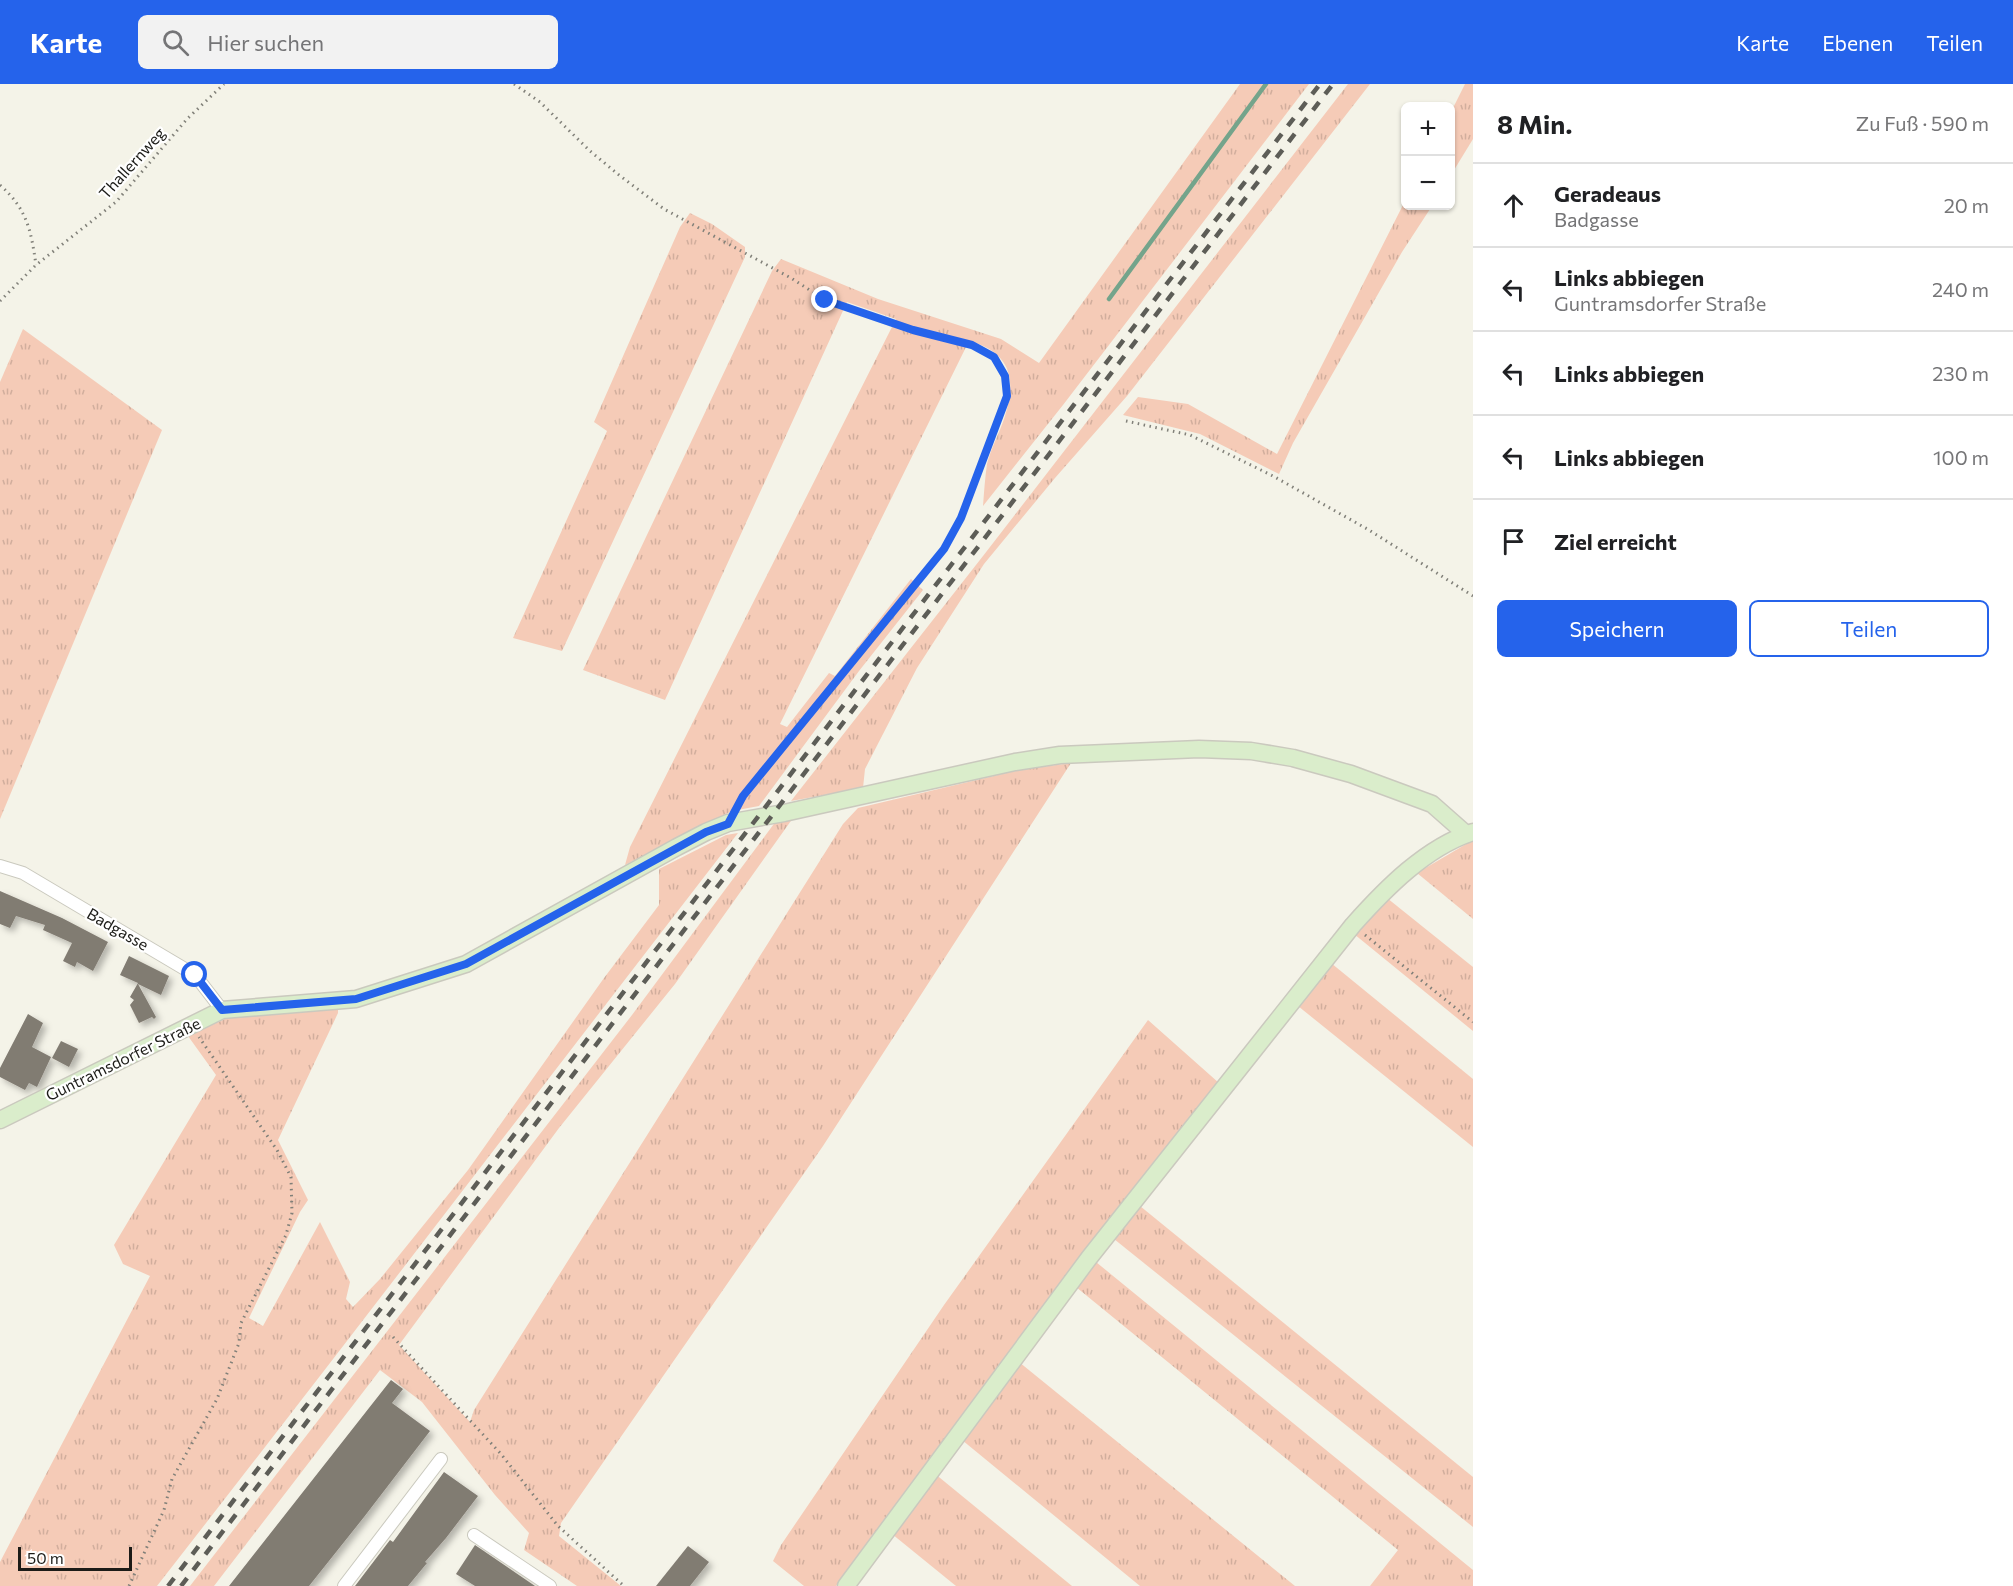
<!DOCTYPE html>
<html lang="de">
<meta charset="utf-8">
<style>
:root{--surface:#fff;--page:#f2f2f2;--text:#202124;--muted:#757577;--line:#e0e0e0;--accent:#2563eb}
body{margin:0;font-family:Commissioner,sans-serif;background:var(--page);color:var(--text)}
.controls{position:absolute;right:18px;top:18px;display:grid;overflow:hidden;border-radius:9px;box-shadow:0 2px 4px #0004}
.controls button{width:54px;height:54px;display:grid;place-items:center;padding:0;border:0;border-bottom:2px solid var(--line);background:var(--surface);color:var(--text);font:30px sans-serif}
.scale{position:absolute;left:18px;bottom:15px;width:114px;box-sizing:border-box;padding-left:6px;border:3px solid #1c1c18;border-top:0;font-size:16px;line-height:21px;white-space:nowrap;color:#1c1c18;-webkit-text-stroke:4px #fff;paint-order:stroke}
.stop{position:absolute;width:18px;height:18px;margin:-14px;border:4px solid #2563eb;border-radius:50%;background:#fff}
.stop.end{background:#2563eb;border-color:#fff;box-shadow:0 2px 6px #0008}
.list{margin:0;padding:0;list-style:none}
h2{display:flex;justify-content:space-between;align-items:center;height:78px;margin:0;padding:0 24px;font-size:26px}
h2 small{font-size:20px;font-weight:400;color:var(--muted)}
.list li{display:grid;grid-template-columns:39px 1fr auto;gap:18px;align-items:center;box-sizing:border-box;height:84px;padding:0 24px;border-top:2px solid var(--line)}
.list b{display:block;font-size:22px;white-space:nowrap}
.list p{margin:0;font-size:20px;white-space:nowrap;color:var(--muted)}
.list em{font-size:20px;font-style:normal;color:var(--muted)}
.actions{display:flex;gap:12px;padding:18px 24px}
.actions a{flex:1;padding:14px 0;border:2px solid var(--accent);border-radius:9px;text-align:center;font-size:21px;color:var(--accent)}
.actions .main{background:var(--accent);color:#fff}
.icon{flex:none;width:33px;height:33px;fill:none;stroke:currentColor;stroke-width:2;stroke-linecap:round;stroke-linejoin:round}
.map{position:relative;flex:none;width:1473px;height:1502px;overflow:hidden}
header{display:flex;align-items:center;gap:36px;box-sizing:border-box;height:84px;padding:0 30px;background:var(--accent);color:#fff}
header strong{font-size:28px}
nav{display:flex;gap:33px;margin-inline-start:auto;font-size:21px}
.search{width:420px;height:54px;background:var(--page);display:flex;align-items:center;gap:15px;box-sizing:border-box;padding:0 21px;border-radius:9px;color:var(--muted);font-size:22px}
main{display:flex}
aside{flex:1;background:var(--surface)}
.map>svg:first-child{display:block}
</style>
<header>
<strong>Karte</strong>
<div class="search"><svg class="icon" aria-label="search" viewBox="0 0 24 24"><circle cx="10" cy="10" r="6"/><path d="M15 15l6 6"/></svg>Hier suchen</div>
<nav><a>Karte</a><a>Ebenen</a><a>Teilen</a></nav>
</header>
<main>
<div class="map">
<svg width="1473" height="1502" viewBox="0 0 1473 1502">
<defs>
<pattern id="grass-tufts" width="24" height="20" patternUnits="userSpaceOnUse" patternTransform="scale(1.5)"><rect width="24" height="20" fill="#f5cbb7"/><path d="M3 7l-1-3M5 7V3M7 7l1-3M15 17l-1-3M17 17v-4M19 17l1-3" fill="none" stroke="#d1ae9d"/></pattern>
<filter id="shadow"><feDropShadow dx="4" dy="4" stdDeviation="3" flood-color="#0004"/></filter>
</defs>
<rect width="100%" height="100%" fill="#f4f3e8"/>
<g fill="url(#grass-tufts)">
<path d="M1240 0H1309L1063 321 983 422C984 408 985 394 987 380 991 364 1000 348 1005 332 1017 294 1010 268 969 257L780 640 787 643 829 589 835 592 911 495 923 506 859 587 759 722 732 727 625 781 630 763 896 235 847 218 665 616 583 586 772 187 781 175 878 215 1001 255 1039 279Z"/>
<polygon points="1348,0 1370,0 1127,312 1055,394 984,480 917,584 865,685 863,704 791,717 983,472"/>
<polygon points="1465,0 1473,0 1473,55 1451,91 1451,28"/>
<polygon points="1405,117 1406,122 1432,122 1402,168 1293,359 1279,390 1200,350 1123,331 1138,313 1188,320 1277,370"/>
<polygon points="690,129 712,140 745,163 745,173 562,567 513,554 607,347 594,338 680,143"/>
<polygon points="23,245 162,346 0,735 0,298"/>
<polygon points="1071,679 823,1062 561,1439 559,1452 621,1502 577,1502 524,1466 529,1449 495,1411 422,1318 380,1286 214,1502 190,1502 632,931 779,733 793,734 675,900 559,1044 399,1261 470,1338 474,1326 843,740 858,724 1019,686"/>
<path d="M738 749C544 1000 352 1252 157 1502H0V1478L150 1192 123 1180 114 1161 216 991 188 952 227 934 338 923V929L278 1056 308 1116 300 1128 249 1234 263 1242 320 1138 350 1198 346 1215 353 1223 380 1195 468 1086 604 894 659 821V785L726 751Z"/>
<polygon points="1473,756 1473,835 1417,789"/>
<polygon points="1387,814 1473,883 1473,947 1354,850"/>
<polygon points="1331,879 1473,995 1473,1063 1298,922"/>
<path d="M1148 936 1219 999C1087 1164 961 1332 836 1502H804L773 1477 781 1461 944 1221Z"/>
<polygon points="1140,1122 1473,1393 1473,1443 1114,1155"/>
<polygon points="1096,1178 1473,1486 1473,1502 1370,1502 1398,1466 1076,1203"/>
<polygon points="1019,1278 1295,1502 1140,1502 962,1356"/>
<polygon points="934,1389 1072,1502 956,1502 892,1450"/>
</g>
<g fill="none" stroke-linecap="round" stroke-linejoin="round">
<polyline stroke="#74a48b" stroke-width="4.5" points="1109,215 1266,0"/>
</g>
<g fill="#817b72" filter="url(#shadow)">
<polygon points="0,807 62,834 108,858 93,887 77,878 75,883 63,877 72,859 43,846 45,841 16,832 10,844 0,840"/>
<polygon points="129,872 169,892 161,911 138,900 156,933 154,935 152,933 139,939 130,921 134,916 130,913 138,899 120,891"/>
<polygon points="28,930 43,939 32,963 51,973 37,1003 29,999 25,1006 0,993 0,984"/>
<polygon points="61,957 78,965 69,983 52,974"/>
<polygon points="391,1296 403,1305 392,1319 430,1347 364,1433 309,1502 229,1502"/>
<polygon points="444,1388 478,1412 446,1454 425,1478 427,1479 408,1502 355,1502 390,1456 393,1458"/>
<polygon points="475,1461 535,1502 475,1502 456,1490"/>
<polygon points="688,1462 709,1478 690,1502 656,1502"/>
</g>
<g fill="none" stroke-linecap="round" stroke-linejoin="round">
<defs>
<g id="street">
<polyline points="0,782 23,789 195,891 222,926"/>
<polyline points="474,1451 550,1502"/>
<polyline points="344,1502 441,1375"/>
</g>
<g id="secondary">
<polyline points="0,1036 222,926 356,915 466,880 677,763 706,748 728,739 784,729 1015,678 1060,671 1199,665 1251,667 1293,674 1351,690 1432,720 1466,750"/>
<path d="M846 1502 1089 1174 1353 841C1385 805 1426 763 1473 748"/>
</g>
</defs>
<use href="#street" stroke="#cac9be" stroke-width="14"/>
<use href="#secondary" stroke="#cac9be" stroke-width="19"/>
<g stroke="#818079" stroke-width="3" stroke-dasharray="1.5 4.5" stroke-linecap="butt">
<polyline points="514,0 540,18 590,67 619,91 664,125 791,194 825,216 913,246 972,261 994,273 1005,292 1007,312 981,384 961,433 944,465 743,712 738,722"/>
<path d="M0 101C27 125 31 146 36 181"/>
<polyline points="0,217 36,181 116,118 187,35 224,0"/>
<polyline points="1126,337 1190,351 1273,392 1369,446 1473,512"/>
<polyline points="1365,851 1473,938"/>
<polyline points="393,1253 501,1370 558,1442 624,1502"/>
<polyline points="129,1502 164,1426 172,1395 217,1315 239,1259 241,1239 286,1151 292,1129 291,1093 277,1066 199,953"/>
</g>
<use href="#street" stroke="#fff" stroke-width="12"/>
<use href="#secondary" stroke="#daedcb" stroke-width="16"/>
<g stroke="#5d5d57" stroke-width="4.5" stroke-dasharray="10 10" stroke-linecap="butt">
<polyline points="168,1502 1320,0"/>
<polyline points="181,1502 1333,0"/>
</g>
</g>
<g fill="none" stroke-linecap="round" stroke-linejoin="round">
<polyline stroke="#2563eb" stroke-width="8" points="195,891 222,926 356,915 466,880 706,748 728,740 743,712 944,465 961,434 1007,312 1005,292 994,273 972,261 913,246 825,216"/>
</g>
<g text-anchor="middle" stroke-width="4.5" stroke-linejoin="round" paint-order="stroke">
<g font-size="16" fill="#1c1c18" stroke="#fff">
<text transform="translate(132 79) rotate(-48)" y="6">Thallernweg</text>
<text transform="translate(118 845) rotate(30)" y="6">Badgasse</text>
<text transform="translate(123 975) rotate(-26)" y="6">Guntramsdorfer Straße</text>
</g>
</g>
</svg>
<div class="controls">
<button>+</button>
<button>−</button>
</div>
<div class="scale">50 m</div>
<div class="stop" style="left:195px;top:891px"></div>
<div class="stop end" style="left:825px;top:216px"></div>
</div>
<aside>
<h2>8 Min.<small>Zu Fuß · 590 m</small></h2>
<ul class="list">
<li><svg class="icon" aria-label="ahead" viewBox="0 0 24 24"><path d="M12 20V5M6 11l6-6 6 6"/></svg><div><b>Geradeaus</b><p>Badgasse</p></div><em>20 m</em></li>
<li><svg class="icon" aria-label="left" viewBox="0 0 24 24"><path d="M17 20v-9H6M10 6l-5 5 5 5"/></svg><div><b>Links abbiegen</b><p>Guntramsdorfer Straße</p></div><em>240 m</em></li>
<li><svg class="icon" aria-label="left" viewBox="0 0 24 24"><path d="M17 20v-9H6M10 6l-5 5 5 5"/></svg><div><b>Links abbiegen</b></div><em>230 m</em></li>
<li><svg class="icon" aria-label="left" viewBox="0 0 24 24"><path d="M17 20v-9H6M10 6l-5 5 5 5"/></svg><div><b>Links abbiegen</b></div><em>100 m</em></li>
<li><svg class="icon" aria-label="arrive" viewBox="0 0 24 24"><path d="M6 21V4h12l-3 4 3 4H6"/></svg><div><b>Ziel erreicht</b></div></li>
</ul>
<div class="actions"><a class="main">Speichern</a><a>Teilen</a></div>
</aside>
</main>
